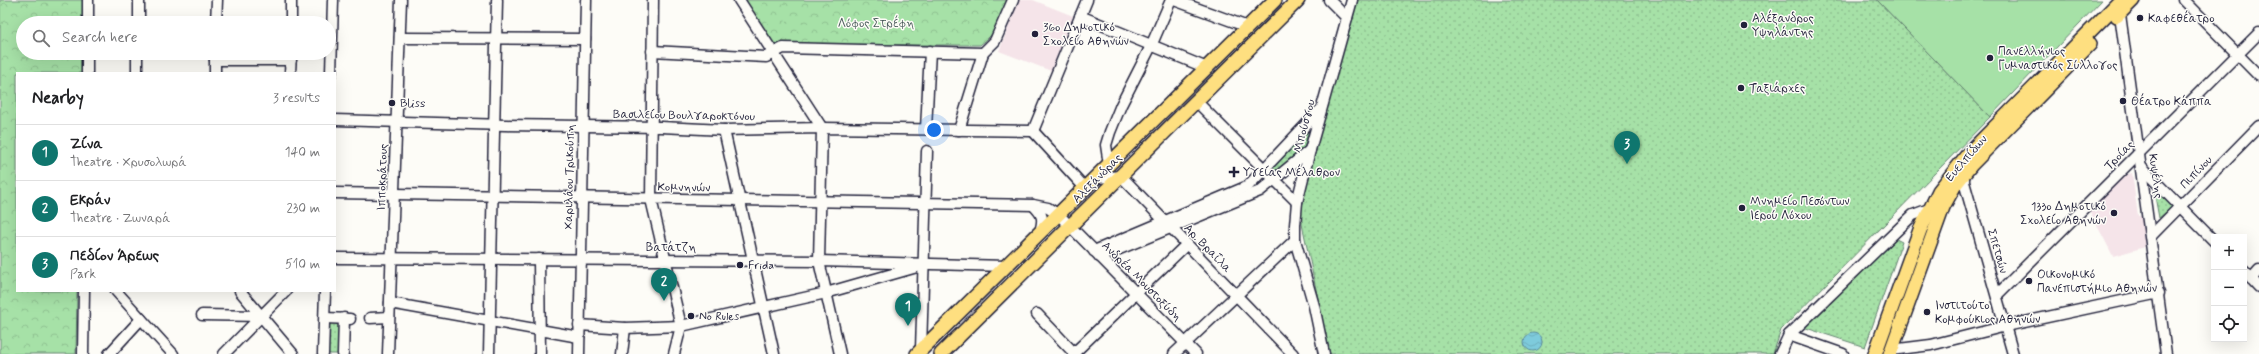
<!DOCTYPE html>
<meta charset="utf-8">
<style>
:root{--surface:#fff;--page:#f2f2f2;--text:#202124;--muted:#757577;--line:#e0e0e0;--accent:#0f766e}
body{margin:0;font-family:Mynerve,sans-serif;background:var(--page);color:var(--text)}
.controls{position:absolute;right:12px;bottom:12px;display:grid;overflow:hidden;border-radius:0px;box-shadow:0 4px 16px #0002}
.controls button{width:36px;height:36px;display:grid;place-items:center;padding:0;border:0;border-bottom:1px solid var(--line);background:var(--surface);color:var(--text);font:20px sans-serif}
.you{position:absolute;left:934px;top:130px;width:14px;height:14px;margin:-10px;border:3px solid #fff;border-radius:50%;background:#1a73e8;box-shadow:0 0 0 6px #1a73e833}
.badge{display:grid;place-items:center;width:26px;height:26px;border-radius:50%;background:var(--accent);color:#fff;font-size:13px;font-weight:700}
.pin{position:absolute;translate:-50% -33px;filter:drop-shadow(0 1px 2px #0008)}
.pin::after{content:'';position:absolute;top:21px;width:14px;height:12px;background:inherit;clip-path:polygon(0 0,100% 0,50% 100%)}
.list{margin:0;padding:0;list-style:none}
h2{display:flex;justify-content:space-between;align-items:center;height:52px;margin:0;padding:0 16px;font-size:17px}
h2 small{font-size:13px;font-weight:400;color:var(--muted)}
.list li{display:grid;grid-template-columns:26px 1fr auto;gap:12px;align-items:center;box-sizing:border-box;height:56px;padding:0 16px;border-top:1px solid var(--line)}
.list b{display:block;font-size:15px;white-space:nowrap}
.list p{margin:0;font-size:13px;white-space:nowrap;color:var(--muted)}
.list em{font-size:13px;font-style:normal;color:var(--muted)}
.icon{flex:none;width:22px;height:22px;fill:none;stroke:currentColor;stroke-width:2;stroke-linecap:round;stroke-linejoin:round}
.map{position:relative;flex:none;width:2259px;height:354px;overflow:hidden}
.search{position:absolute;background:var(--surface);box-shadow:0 4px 16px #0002;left:16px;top:16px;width:320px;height:44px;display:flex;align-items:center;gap:10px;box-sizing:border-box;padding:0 14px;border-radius:22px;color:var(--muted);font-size:15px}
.panel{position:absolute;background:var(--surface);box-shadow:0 4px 16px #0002;left:16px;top:72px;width:320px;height:220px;border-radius:0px}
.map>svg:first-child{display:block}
</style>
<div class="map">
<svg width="2259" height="354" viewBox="0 0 2259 354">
<defs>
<pattern id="green-dots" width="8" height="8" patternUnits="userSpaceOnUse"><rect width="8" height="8" fill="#a6e1a7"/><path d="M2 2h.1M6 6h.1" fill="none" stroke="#8fc191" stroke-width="1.8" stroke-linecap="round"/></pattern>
<pattern id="forest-crowns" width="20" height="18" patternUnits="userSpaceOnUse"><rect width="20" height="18" fill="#a6e1a7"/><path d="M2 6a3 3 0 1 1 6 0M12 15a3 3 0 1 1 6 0" fill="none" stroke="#8fc191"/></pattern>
<pattern id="water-waves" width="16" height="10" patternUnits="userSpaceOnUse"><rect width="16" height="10" fill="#7ecbdc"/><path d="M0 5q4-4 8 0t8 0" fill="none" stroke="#6daebe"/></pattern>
</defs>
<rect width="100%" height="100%" fill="#fdfcf7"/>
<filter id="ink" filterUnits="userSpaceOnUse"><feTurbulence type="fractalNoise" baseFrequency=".025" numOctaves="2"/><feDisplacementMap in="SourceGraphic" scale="8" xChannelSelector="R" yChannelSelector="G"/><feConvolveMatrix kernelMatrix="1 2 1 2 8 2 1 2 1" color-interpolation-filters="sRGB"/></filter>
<g filter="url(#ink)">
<g fill="#f5e4e9">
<polygon points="1019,0 1033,0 1073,16 1051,71 999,51"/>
<polygon points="2132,173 2138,216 2142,216 2145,247 2113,256 2089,210 2124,175"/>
</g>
<g fill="url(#green-dots)" stroke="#648271">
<polygon points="1357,0 1877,0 1990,117 1781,330 1773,354 1330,354 1302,224 1301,198"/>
<polygon points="1310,126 1303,152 1276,176 1268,169"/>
<polygon points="2156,189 2172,207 2159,218 2154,191"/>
<polygon points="1896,239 1902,242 1865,347 1803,327"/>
<polygon points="328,320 343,320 342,354 326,354"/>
</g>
<g fill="url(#forest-crowns)" stroke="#648271">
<polygon points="0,0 83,0 83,23 23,23 23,53 82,53 82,73 17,73 17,291 77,291 76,354 0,354"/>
<path d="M743 0H1009C1002 17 996 34 980 45H772Z"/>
</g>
<polygon fill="#a6e1a7" stroke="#648271" points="1877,0 2102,0 1990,117"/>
<circle fill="url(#water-waves)" stroke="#59879c" cx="1533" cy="342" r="9"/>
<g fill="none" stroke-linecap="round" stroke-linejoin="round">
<defs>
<g id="minor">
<polyline points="653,0 651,199 681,326 674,354"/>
<polyline points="739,0 822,128"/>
<polyline points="1174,0 1248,27"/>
<polyline points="1329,0 1347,18"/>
<polyline points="2184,0 2259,76"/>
<polyline points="2119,7 2166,354"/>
<polyline points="1080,16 1207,68"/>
<polyline points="88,23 88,0"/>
<polyline points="139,23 139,0"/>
<polyline points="216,23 217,0"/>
<polyline points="291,23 291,0"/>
<polyline points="400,38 585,39"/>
<polyline points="652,51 766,57 783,48 983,53"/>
<polyline points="215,60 291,60"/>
<polyline points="87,73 87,53"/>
<polyline points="137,73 137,53"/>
<polyline points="215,73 215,53"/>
<polyline points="290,73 291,53"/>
<polyline points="331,73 333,0"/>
<polyline points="1196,101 1297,202"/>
<polyline points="335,120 505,125 661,127 724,130 822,128 1033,131"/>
<polyline points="822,128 819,261 840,354"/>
<polyline points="926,129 930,51"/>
<polyline points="724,130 774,354"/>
<polyline points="959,130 983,53 995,41 1013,0"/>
<polyline points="1033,131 1087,0"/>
<polyline points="1033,131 1086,189"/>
<polyline points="1109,165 1106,145 1110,132 1121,105 1151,46 1171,0"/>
<polyline points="2141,167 2214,241"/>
<polyline points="1964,171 1964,182 2013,354"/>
<polyline points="1097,178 1121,176 1293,354"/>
<polyline points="335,193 1033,205 1048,208 1059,215 1196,354"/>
<path d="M1033 205C1043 215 1044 218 1040 232"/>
<polyline points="2151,236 2259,126"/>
<polyline points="1094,251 1248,186 1319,111"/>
<polyline points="1100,257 1260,191 1310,150"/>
<polyline points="335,258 819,261 1006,266"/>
<polyline points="539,259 540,354"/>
<polyline points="2244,271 2259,287"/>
<polyline points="2251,279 2259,270"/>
<polyline points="116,291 173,354"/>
<polyline points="240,291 293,354"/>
<polyline points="1997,295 2259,33"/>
<polyline points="390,303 579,337"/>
<polyline points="1037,314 1075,354"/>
<polyline points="202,315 261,316"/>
<polyline points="325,318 350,319"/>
<polyline points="370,318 389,317"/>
<polyline points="579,325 625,328 681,326 826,293 917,267"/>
<polyline points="1789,335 1843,354"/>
<polyline points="921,350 927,151"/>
<polyline points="1891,350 1931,345 2006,326 2159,293"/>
<polyline points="83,354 84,291"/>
<polyline points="109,354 141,319"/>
<polyline points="224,354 286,291"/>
<polyline points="323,354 325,291"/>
<polyline points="343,354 344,318"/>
<polyline points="388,354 401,0"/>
<polyline points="489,354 497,0"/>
<polyline points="579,354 586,0"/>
<polyline points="622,354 625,328"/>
<polyline points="1073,354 1187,244"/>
<polyline points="1174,354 1295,240"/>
<polyline points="1324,354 1314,306 1295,240 1295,225 1297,202 1310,150 1352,0"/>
<polyline points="1780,354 1789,335 1913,215 1929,209"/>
</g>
<g id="major">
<polyline points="2117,16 2133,0"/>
<polyline points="917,354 1275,0"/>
<polyline points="941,354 1298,0"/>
<polyline points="1875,354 1920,230 1939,191 1968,154 2121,0"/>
<polyline points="1890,354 1943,207 1955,185 1971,165 2090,44"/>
</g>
</defs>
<use href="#minor" stroke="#22223b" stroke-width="13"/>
<use href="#major" stroke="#22223b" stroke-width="16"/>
<use href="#minor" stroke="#fdfcf7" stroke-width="10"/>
<use href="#major" stroke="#fedf80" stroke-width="13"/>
</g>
</g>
<g fill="#22223b" stroke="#fdfcf7" stroke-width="1.5">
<circle cx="2140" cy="18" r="4"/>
<circle cx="1744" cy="25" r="4"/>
<circle cx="1035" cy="34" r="4"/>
<circle cx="1990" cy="58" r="4"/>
<circle cx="1741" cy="88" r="4"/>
<circle cx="2123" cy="101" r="4"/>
<circle cx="392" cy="103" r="4"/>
<path d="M1232 166h4v4h4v4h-4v4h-4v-4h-4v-4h4z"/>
<circle cx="1742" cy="208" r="4"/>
<circle cx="2114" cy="213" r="4"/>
<circle cx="740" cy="265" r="4"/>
<circle cx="2029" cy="281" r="4"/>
<circle cx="1927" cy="312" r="4"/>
<circle cx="691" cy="316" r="4"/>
</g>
<g text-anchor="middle" stroke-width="3" stroke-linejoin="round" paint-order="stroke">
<g font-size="12" fill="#22223b" stroke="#fdfcf7" text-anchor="start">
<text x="1752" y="22">Αλέξανδρος<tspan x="1752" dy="14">Υψηλάντης</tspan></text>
<text x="2148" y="22">Καφεθέατρο</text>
<text x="1043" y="31">36ο Δημοτικό<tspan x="1043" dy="14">Σχολείο Αθηνών</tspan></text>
<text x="1998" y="55">Πανελλήνιος<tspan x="1998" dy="14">Γυμναστικός Σύλλογος</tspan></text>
<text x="1749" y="92">Ταξιάρχες</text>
<text x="2131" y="105">Θέατρο Κάππα</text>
<text x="400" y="107">Bliss</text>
<text x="1243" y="176">Υγείας Μέλαθρον</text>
<text x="1750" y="205">Μνημείο Πεσόντων<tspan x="1750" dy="14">Ιερού Λόχου</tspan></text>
<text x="2106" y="210" text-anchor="end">133ο Δημοτικό<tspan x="2106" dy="14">Σχολείο Αθηνών</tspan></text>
<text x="748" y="269">Frida</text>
<text x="2037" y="278">Οικονομικό<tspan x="2037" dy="14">Πανεπιστήμιο Αθηνών</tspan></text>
<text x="1935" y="309">Ινστιτούτο<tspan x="1935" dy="14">Κομφούκιος Αθηνών</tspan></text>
<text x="699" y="320">No Rules</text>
</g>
<g font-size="12" fill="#4a5b5b" stroke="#fdfcf7">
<text x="876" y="27">Λόφος Στρέφη</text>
</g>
<g font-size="12" fill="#22223b" stroke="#fdfcf7">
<text transform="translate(684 115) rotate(1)" y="4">Βασιλείου Βουλγαροκτόνου</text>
<text transform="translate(1304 126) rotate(-75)" y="4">Μπούσγου</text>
<text transform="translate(2119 155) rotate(-45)" y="4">Τροίας</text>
<text transform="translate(1966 158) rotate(-49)" y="4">Ευελπίδων</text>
<text transform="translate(2196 172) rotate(-46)" y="4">Πιπίνου</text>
<text transform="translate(2156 176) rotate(82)" y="4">Κυψέλης</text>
<text transform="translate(382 177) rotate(-88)" y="4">Ιπποκράτους</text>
<text transform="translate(569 177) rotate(-89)" y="4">Χαριλάου Τρικούπη</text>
<text transform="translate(1097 178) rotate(-45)" y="4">Αλεξάνδρας</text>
<text transform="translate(684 187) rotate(1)" y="4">Κομνηνών</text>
<text x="671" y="251">Βατάτζη</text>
<text transform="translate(1208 248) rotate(46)" y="4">Αρ. Βραΐλα</text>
<text transform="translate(1998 251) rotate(74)" y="4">Σπετσών</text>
<text transform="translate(1142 281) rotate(45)" y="4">Ανδρέα Μουστοξύδη</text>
</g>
</g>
</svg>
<div class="controls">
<button>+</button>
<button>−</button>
<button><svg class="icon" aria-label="locate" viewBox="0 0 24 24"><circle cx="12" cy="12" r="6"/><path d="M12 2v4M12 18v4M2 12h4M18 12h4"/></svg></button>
</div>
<div class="you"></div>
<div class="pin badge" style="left:908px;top:326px">1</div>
<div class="pin badge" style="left:664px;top:301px">2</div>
<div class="pin badge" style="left:1627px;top:164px">3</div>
<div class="search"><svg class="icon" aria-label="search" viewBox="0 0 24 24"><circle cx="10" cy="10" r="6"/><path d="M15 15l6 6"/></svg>Search here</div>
<section class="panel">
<h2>Nearby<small>3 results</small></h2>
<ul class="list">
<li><span class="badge">1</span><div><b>Ζίνα</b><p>Theatre · Χρυσολωρά</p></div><em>140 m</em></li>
<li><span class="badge">2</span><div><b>Εκράν</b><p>Theatre · Ζωναρά</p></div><em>230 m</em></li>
<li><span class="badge">3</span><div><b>Πεδίον Άρεως</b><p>Park</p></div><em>510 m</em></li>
</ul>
</section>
</div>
